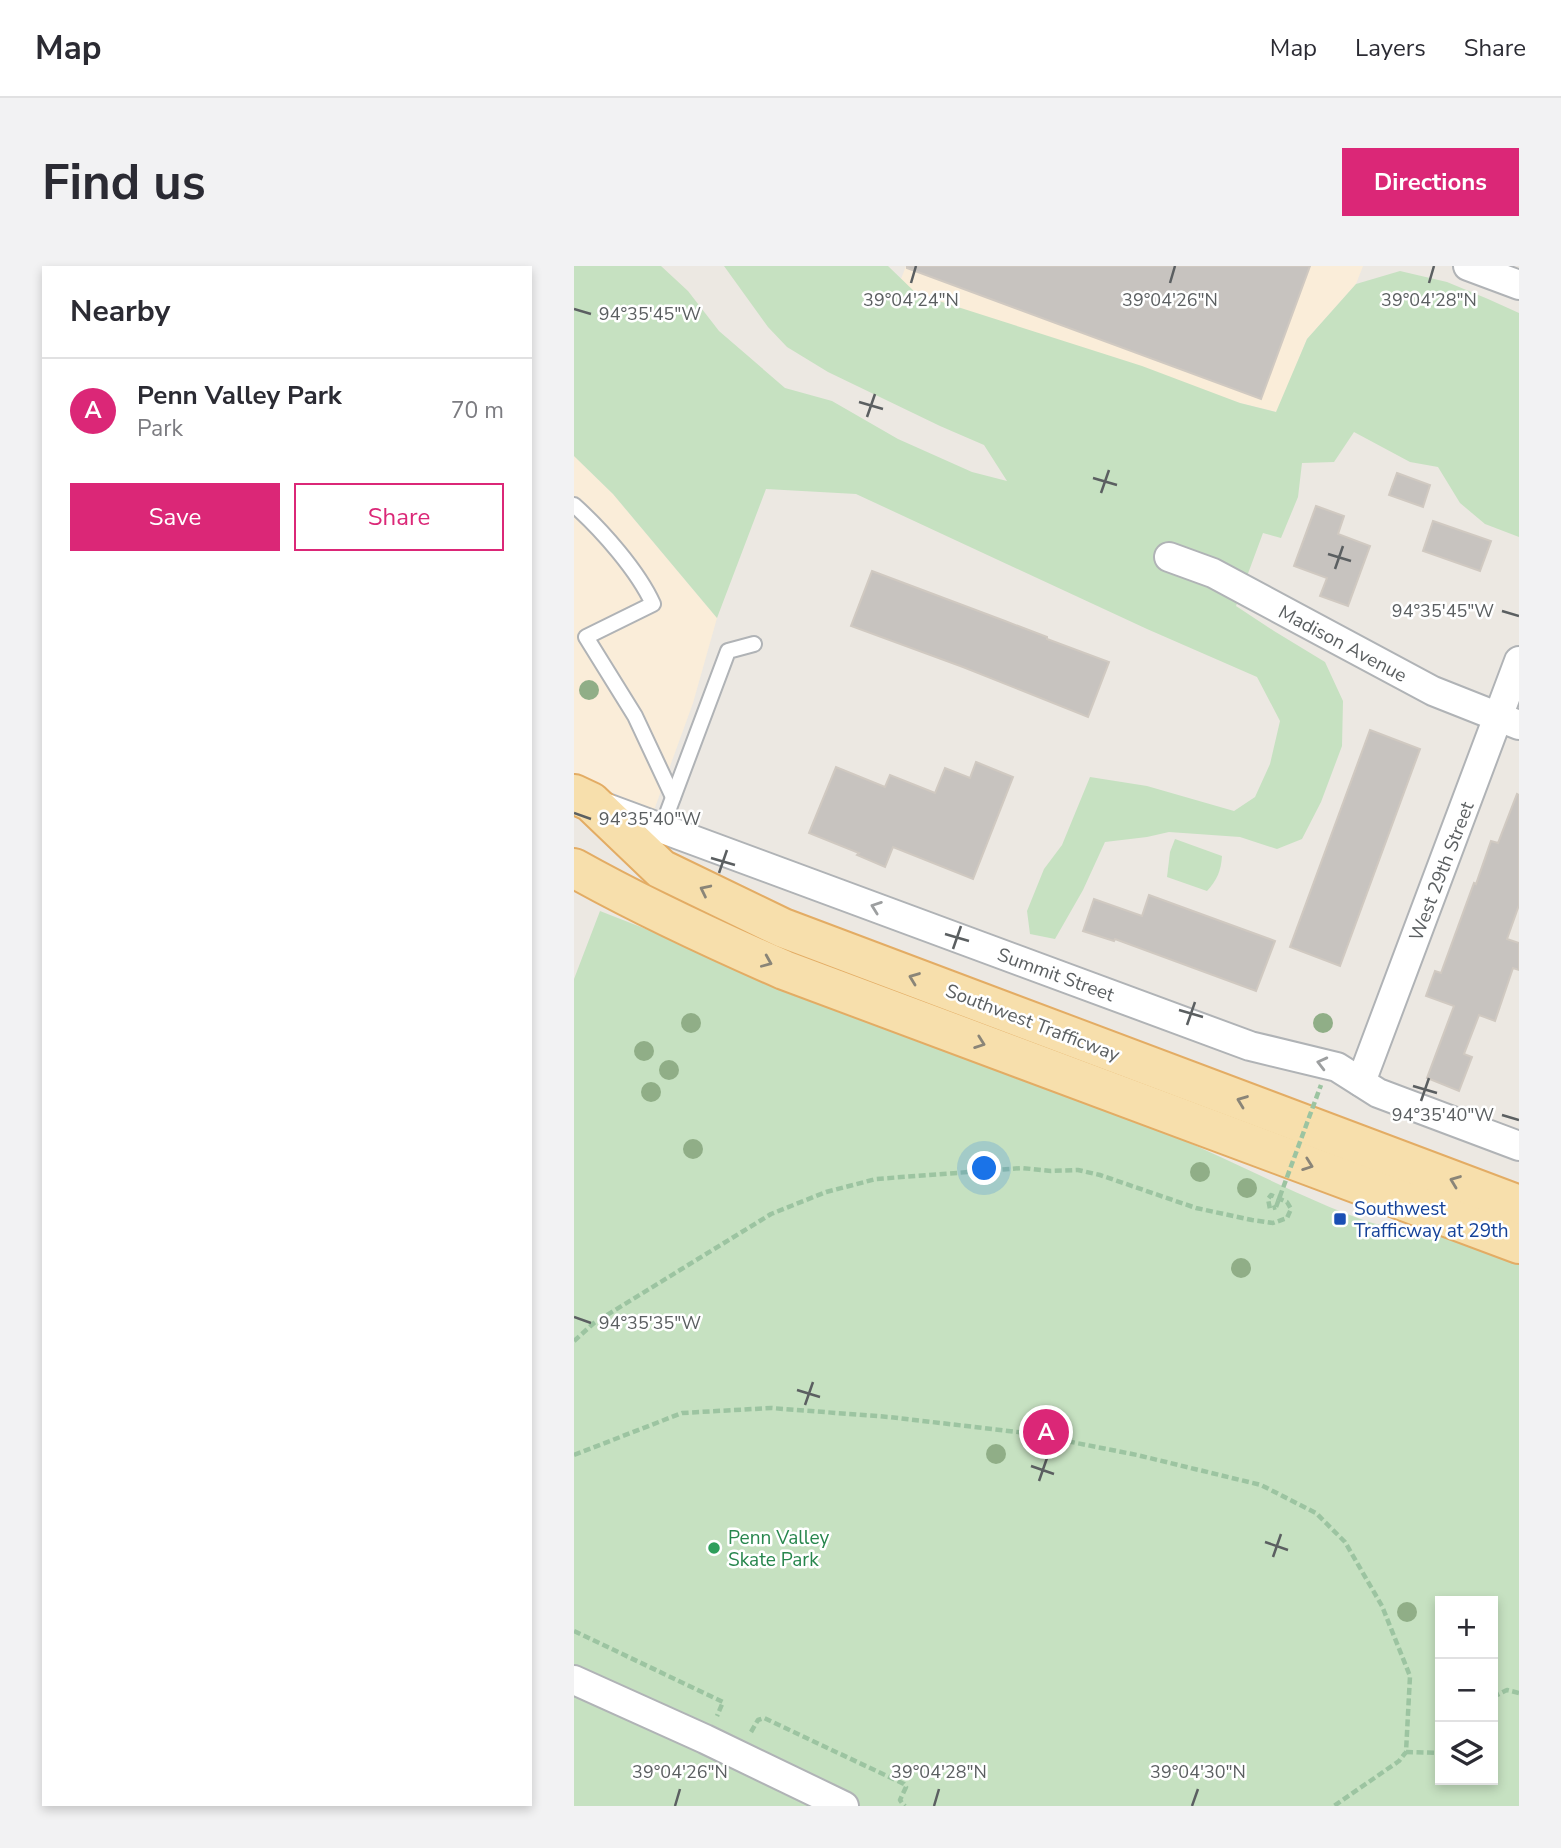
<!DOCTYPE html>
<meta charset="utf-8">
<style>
:root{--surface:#fff;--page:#f2f2f3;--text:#2b2b33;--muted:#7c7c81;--line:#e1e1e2;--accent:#db2777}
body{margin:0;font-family:"Nunito Sans",sans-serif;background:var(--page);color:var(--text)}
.controls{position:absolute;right:21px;bottom:21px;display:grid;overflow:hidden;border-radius:0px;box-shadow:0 4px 10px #0003}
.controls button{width:63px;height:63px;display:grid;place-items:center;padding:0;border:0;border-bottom:2px solid var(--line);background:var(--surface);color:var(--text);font:35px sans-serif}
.you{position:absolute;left:411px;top:903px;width:24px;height:24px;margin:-18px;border:5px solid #fff;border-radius:50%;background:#1a73e8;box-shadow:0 0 0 10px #1a73e833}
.badge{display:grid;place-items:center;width:46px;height:46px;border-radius:50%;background:var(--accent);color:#fff;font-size:23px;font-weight:700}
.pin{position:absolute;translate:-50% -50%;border:4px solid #fff;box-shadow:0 2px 7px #0006}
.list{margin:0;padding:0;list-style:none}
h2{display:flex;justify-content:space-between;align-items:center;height:91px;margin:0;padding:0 28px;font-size:30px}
h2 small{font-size:23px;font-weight:400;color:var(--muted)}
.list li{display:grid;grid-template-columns:46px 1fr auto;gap:21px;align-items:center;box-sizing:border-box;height:105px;padding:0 28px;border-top:2px solid var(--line)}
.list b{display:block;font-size:26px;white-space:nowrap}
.list p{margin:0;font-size:23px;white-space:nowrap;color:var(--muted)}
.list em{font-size:23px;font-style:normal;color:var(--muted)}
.actions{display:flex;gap:14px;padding:21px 28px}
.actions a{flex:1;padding:16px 0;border:2px solid var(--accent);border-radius:0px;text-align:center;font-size:24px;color:var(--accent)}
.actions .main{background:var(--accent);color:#fff}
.icon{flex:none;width:38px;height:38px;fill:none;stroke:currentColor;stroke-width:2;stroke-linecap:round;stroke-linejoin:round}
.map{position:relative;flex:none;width:945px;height:1540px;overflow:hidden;border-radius:0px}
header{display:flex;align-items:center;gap:42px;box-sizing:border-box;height:98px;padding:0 35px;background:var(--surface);border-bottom:2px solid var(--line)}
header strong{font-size:33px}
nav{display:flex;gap:38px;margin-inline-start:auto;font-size:24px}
.intro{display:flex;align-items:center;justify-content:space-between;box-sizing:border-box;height:168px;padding:0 42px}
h1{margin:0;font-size:49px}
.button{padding:18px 32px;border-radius:0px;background:var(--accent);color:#fff;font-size:24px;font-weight:700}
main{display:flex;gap:42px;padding:0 42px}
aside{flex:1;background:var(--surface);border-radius:0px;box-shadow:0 4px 10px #0003}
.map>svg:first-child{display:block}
</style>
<header>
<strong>Map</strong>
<nav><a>Map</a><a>Layers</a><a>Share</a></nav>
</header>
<div class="intro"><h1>Find us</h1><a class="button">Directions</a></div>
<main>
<aside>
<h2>Nearby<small></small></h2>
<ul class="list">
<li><span class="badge">A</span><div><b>Penn Valley Park</b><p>Park</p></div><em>70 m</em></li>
</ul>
<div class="actions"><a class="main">Save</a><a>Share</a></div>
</aside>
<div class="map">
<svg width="945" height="1540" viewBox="0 0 945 1540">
<rect width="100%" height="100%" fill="#ece8e2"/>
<g fill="#faedd9">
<polygon points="332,0 789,0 782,18 733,73 703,146 666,137 342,28 327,13"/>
<polygon points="0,190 39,228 143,352 119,437 79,547 0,507"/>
</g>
<g fill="#c6e1c1" fill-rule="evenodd">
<polygon points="0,0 87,0 114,25 145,65 211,122 258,135 324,173 398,206 433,215 410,179 366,160 254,106 213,81 194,61 150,0 314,0 343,28 568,100 666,137 702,146 733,73 782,18 826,5 873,16 914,33 945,47 945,271 911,258 886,237 864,201 836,196 780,166 760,196 728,197 724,231 707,272 689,267 662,340 700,365 751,396 769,435 768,480 747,536 728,573 703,583 666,571 595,566 573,571 531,576 509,624 481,673 456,668 453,645 470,603 488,579 516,511 573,520 660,545 681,531 696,498 706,455 683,411 573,363 282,228 192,223 143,352 39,228 0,190"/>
<path d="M601 573 648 590C647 605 643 614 633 625L593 611 596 586Z"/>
<path d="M26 645 597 869C662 896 725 931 792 955 811 962 834 961 855 966 886 972 916 986 945 998V1540H0V713ZM866 1335H919V1514H866Z"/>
</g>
<g fill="#c7c3bf" stroke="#d0c9c1" stroke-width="2">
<polygon points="333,0 736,0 687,133 333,2"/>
<polygon points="823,207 856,219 849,241 815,229"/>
<polygon points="742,240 770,250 764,268 796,280 774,340 746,330 753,312 720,300"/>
<polygon points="859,255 917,275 906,305 849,285"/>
<polygon points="298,305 431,355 473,371 473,373 535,396 514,451 389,401 277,360"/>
<polygon points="796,464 846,483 766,700 716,681"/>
<polygon points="402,496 439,511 399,613 319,581 311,601 283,589 285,587 235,567 262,501 311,521 316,509 361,527 371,502 396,512"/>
<polygon points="943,528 945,529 945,639 933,673 945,677 945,704 939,702 921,755 905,749 890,788 898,791 885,825 853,812 880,740 852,730 861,705 867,707 900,617 902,618 917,575 924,577"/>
<polygon points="575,629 701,675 682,725 541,673 540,675 509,665 520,633 568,650"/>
</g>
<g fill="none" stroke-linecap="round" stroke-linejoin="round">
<defs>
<g id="service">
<path d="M0 239C28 264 64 305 79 338L12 371 61 450 99 531"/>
<polyline points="88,561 154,385 180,378"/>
</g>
<g id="minor">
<polyline points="894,0 945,19"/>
<polyline points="595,291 639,307 859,425 945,459"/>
<polyline points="27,540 676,780 763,801 804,827 945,880"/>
<polyline points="787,816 945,395"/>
<polyline points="0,1414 131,1473 270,1540"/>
</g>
<g id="primary">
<polyline points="0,528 17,536 87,603 209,662 945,939"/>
<path d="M0 602C68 640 139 673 210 704L945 978"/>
</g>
</defs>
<use href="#service" stroke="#b0b3b6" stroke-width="18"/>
<use href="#minor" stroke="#b0b3b6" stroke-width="32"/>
<use href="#primary" stroke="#e3ac64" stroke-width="42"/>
<g stroke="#9cc4a1" stroke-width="4.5" stroke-dasharray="7 3.5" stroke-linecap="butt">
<polyline points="0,1075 20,1057 197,948 252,926 302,913 448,902 477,905 504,904 526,909 622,942 678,954 699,957 713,952 717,943 713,936 697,929 694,933 696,943 702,941"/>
<polyline points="0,1189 108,1147 197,1142 315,1151 452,1167 563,1189 687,1219 742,1247 771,1276 808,1340 836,1410 832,1486 825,1495 760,1540"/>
<polyline points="0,1365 149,1436 143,1450"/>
<polyline points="919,1431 933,1424 945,1427"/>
<polyline points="177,1466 184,1454 190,1452 330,1518 332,1521 326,1534 328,1537 331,1540"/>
<polyline points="832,1486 866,1487"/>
</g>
<use href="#service" stroke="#fff" stroke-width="14"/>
<use href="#minor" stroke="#fff" stroke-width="28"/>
<use href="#primary" stroke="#f7dfac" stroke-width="38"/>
<polyline stroke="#9cc4a1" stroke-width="4.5" stroke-dasharray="7 3.5" stroke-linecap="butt" points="702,941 747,819"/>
</g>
<g fill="#90ae87">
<circle cx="15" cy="424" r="10"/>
<circle cx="117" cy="757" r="10"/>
<circle cx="749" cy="757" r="10"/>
<circle cx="70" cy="785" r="10"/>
<circle cx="95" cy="804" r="10"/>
<circle cx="77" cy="826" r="10"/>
<circle cx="119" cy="883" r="10"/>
<circle cx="626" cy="906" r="10"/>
<circle cx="673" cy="922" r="10"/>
<circle cx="667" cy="1002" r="10"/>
<circle cx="422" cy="1188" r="10"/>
<circle cx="833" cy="1346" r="10"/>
</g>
<defs><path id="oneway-chevron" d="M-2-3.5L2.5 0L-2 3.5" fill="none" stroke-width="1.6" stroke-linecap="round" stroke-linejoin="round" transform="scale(1.75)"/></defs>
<g stroke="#8a8578">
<use href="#oneway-chevron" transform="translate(131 624) rotate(-154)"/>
<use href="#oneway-chevron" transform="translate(193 696) rotate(23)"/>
<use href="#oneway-chevron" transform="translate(340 712) rotate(-159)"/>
<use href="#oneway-chevron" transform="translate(406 777) rotate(20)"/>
<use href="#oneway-chevron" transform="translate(668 835) rotate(-159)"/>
<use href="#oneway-chevron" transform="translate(734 899) rotate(20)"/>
<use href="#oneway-chevron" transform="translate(881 915) rotate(-159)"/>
</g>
<g stroke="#9d9fa0">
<use href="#oneway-chevron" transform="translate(302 641) rotate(-160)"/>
<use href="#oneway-chevron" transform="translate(748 797) rotate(-166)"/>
</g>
<path fill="none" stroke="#5b5f61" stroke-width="2.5" d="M337 17 342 0M596 17 601 0M855 17 860 0M0 43 17 48M285 136 309 143M293 151 301 128M519 212 543 219M527 227 535 204M754 288 777 295M761 303 769 280M928 345 945 350M0 547 17 553M137 592 161 599M145 607 153 584M371 668 395 675M379 683 387 660M605 744 629 751M613 759 621 736M839 820 863 827M847 835 855 812M928 849 945 854M0 1051 17 1057M223 1124 246 1131M231 1139 239 1116M457 1200 480 1208M465 1215 473 1192M691 1276 714 1284M699 1291 707 1268M101 1540 106 1523M360 1540 365 1523M618 1540 624 1523"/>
<rect fill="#1a4fb4" stroke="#fff" stroke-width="2.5" x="759" y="946" width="14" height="14" rx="3.5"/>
<circle fill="#2e9e5b" stroke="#fff" stroke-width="2.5" cx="140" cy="1282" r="7"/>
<g text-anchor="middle" stroke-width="5" stroke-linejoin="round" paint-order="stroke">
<g font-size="19" fill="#5b5f61" stroke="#fff">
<text transform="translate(769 377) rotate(28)" y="7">Madison Avenue</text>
<text transform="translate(867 605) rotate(-69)" y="7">West 29th Street</text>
<text transform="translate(482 708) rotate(20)" y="7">Summit Street</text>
<text transform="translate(459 756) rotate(21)" y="7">Southwest Trafficway</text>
</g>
<g font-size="19" fill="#164399" stroke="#fff" text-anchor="start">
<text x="780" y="949">Southwest<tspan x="780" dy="22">Trafficway at 29th</tspan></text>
</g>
<g font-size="19" fill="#27864d" stroke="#fff" text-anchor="start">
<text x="154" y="1278">Penn Valley<tspan x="154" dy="22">Skate Park</tspan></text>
</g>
</g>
<g font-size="18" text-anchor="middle" fill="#5b5f61" stroke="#fff" stroke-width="5" stroke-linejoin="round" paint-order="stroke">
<text x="337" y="40">39°04'24"N</text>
<text x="596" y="40">39°04'26"N</text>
<text x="855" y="40">39°04'28"N</text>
<text x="76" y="54">94°35'45"W</text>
<text x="869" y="351">94°35'45"W</text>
<text x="76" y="559">94°35'40"W</text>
<text x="869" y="855">94°35'40"W</text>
<text x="76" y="1063">94°35'35"W</text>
<text x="106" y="1512">39°04'26"N</text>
<text x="365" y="1512">39°04'28"N</text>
<text x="624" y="1512">39°04'30"N</text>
</g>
</svg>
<div class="controls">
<button>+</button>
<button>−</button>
<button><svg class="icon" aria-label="layers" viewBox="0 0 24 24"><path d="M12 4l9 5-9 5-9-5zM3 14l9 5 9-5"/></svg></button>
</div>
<div class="you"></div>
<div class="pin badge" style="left:472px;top:1166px">A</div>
</div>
</main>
